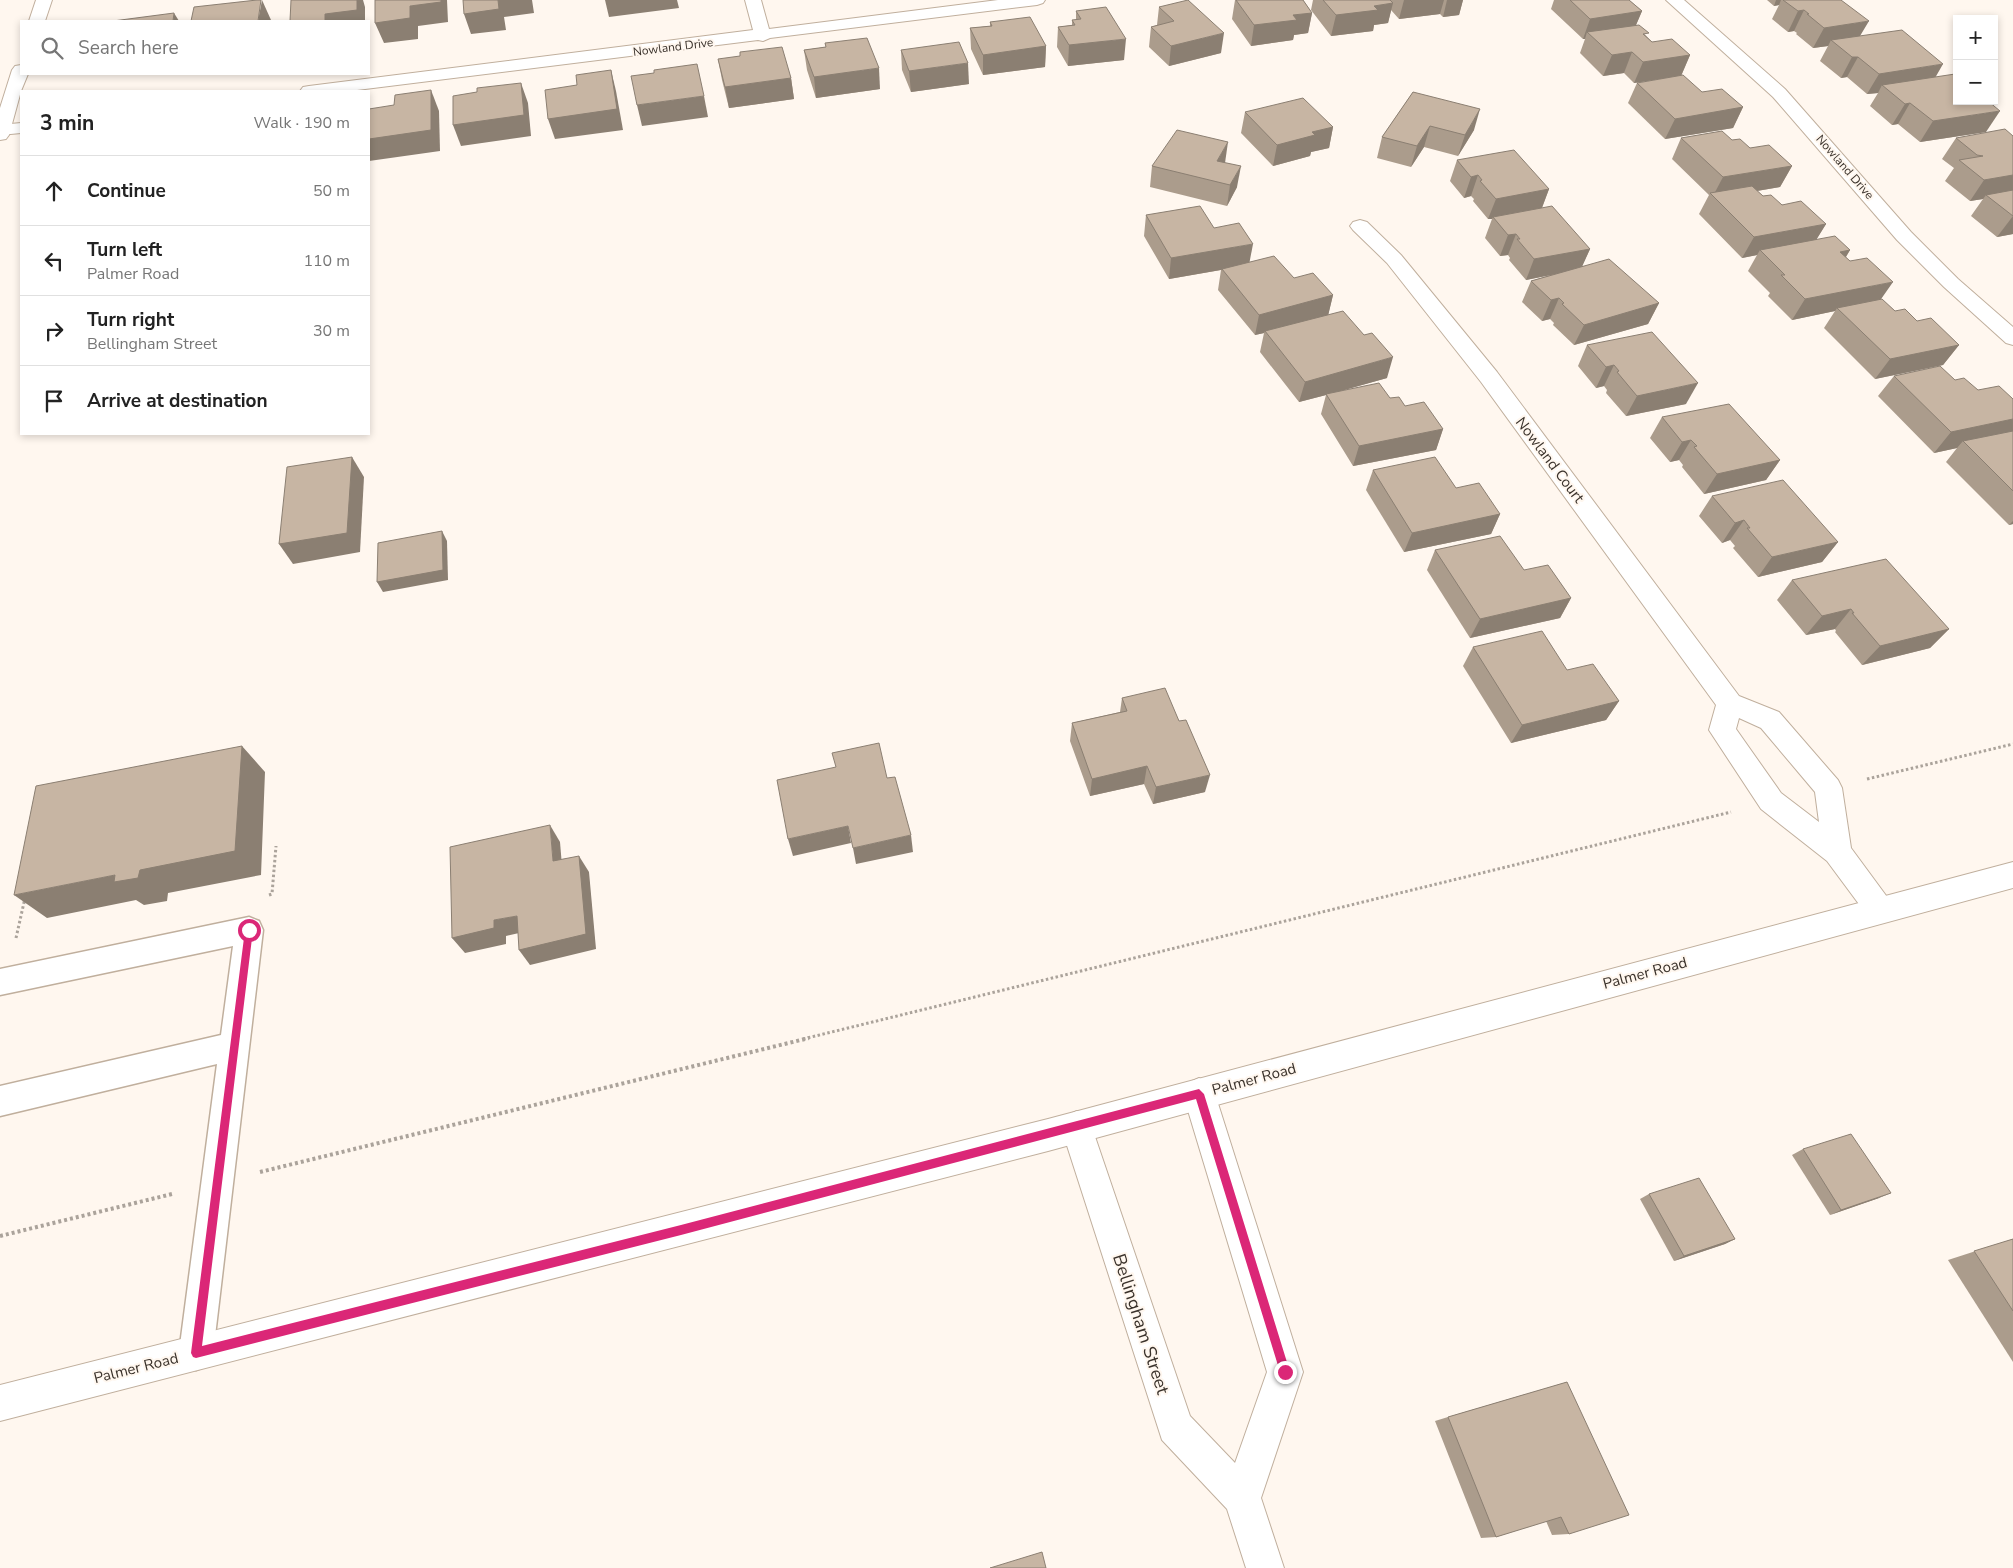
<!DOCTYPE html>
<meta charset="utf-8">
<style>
:root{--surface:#fff;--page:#f6f6f6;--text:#222;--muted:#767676;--line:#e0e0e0}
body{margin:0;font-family:"Nunito Sans",sans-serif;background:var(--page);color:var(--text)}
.controls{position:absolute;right:15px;top:15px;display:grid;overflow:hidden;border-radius:0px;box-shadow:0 2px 8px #0003}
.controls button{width:45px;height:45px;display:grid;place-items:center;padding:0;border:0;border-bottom:1px solid var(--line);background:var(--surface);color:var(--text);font:25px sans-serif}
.stop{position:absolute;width:15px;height:15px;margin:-11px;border:4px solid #db2777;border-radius:50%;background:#fff}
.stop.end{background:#db2777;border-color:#fff;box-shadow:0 1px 5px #0008}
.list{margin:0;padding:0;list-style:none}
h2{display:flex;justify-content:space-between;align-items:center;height:65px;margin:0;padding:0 20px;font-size:21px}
h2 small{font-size:16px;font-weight:400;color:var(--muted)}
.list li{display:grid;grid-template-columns:32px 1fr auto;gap:15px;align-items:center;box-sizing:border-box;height:70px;padding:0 20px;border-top:1px solid var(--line)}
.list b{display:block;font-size:19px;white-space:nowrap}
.list p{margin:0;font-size:16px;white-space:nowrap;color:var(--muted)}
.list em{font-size:16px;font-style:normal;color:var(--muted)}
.icon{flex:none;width:28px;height:28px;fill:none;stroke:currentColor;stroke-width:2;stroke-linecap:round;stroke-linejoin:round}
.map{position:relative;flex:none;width:2013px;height:1568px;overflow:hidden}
.search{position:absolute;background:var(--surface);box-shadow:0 2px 8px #0003;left:20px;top:20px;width:350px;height:55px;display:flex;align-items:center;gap:12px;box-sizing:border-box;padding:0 18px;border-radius:0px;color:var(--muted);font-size:19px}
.panel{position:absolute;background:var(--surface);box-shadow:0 2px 8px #0003;left:20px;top:90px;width:350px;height:345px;border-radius:0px}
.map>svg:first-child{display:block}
</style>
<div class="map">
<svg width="2013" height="1568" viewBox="0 0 2013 1568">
<rect width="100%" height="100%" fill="#fff7ef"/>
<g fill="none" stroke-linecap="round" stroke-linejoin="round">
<defs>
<polygon id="service" points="249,917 259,921 263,930 213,1353 208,1365 196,1370 184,1365 179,1353 217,1064 0,1116 0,1086 221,1035 233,946 0,995 0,969"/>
<g id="minor">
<polygon points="745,0 761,0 769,29 998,0 1045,0 1043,3 1037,5 770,38 763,41 758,40 349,91 300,91 303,87 309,86 753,30"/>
<polygon points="1666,0 1684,0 1785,89 1911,232 1958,279 2013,327 2013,345 2006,343 1944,287 1897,240 1773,97"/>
<polygon points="21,123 21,133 0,135 0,125"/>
<path d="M1360 220 1367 222 1401 255 1497 372 1739 696 1779 712 1838 780 1842 788 1851 848 1890 901 1895 910 1890 919 1880 923 1870 919 1827 861 1761 809 1709 730 1716 705 1481 382 1387 263 1353 230 1350 226 1353 222ZM1739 718 1761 728 1815 792 1819 822 1781 793 1736 729Z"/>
<polygon points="1199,1078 1210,1083 1215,1094 1303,1372 1261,1498 1284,1568 1246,1568 1227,1509 1162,1440 1061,1127 1066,1116 1077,1111 1088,1116 1190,1416 1235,1463 1267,1372 1183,1094 1188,1083"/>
</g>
<g id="tertiary">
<polygon points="36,0 52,0 45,21 29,21"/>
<polygon points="21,65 21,74 28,74 21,91 9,135 6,139 0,140 0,108 12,70 15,66"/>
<polygon points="2013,862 2013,888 1048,1151 0,1421 0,1385 1048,1119"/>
</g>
</defs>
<use href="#service" stroke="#c0af9d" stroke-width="3"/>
<use href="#minor" stroke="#c0af9d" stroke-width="2"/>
<use href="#tertiary" stroke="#c0af9d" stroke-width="2"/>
<g stroke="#aba39b" stroke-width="3" stroke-dasharray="2.5 2.5" stroke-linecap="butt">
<polyline points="1867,779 2013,744"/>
<polyline points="269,895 272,894 276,846"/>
<polyline points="16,938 25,898"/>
<polyline points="803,1039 1731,812"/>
</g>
<g stroke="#aba39b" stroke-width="4" stroke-dasharray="3 3" stroke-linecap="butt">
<polyline points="260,1172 809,1038"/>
<polyline points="0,1236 172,1194"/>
</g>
<use href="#service" fill="#fff" fill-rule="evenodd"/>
<use href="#minor" fill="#fff" fill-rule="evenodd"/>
<use href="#tertiary" fill="#fff" fill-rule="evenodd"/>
</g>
<g fill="#ab9c8c">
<polygon points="1235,0 1303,0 1312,13 1308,33 1294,35 1293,40 1251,46 1232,19"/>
<polygon points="1313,0 1463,0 1459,15 1443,17 1440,14 1399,19 1391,10 1388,23 1374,25 1373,31 1331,36 1311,10"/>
<polygon points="1554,0 1629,0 1642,11 1636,25 1652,42 1690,55 1681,76 1634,83 1624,73 1603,76 1580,53 1585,39 1583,39 1551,9"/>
<polygon points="1767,0 1841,0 1860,36 1935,77 1986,132 1920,142 1898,124 1892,125 1870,106 1878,93 1867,94 1847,77 1841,78 1820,61 1828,46 1813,48 1796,34 1797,33 1794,31 1788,32 1772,19 1779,5 1774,6"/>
<polygon points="1159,7 1221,53 1169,66 1149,47 1151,27 1157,25"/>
<polygon points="1076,11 1124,60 1068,66 1057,47 1058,27 1072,25 1072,20 1076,20"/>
<polygon points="990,22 1046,46 1045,67 983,75 971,49 970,28 990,26"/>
<polygon points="825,43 880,89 816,98 807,70 804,50 826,47"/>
<polygon points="901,50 969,84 911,92 902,70"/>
<polygon points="718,59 791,78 794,99 729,108 722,80"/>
<polygon points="1637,83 1702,92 1743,107 1733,128 1665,139 1628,103"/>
<polygon points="1413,92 1474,130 1458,156 1424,147 1411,167 1377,158 1382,137"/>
<polygon points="1245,112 1333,127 1329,148 1311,152 1310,156 1273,166 1241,133"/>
<polygon points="2013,136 2013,234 1997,237 1971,216 1983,199 1970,201 1945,181 1954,168 1942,159 1956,138"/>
<polygon points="1681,138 1732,140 1792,166 1780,187 1757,191 1763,196 1826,224 1816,240 1850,250 1846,257 1881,299 1895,311 1917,321 1959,345 1943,365 1875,379 1824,328 1835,311 1792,320 1768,296 1770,293 1748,271 1757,255 1742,258 1699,214 1709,195 1672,159"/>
<polygon points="1457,160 1549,189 1542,208 1590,249 1582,266 1659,303 1648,324 1574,345 1553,325 1554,323 1550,319 1542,321 1522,302 1531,281 1550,275 1526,280 1509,260 1510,258 1508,255 1500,256 1485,238 1492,219 1488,219 1473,201 1474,199 1471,196 1464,198 1450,181"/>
<polygon points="1225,163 1237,187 1227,206 1150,187 1152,166"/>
<polygon points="1146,215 1214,228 1249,262 1294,278 1333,295 1328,315 1387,378 1340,391 1390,398 1405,406 1443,429 1436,450 1353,466 1321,414 1326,395 1299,402 1260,352 1264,333 1255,335 1218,290 1221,270 1169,279 1144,236"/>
<polygon points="1587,345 1686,404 1626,416 1606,393 1607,390 1604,386 1596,388 1578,366"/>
<polygon points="1894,376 1955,380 1978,390 2013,399 2013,524 2009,525 1946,462 1957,448 1934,453 1878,396"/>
<polygon points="1662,417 1780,460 1766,480 1704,494 1682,467 1683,465 1679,460 1670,462 1650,438"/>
<polygon points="1373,470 1456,488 1500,514 1491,534 1404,552 1366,490"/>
<polygon points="1712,496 1838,542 1822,562 1758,577 1733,548 1735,546 1730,540 1722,543 1699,516"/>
<polygon points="1435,550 1524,570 1571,598 1560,618 1470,638 1427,570"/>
<polygon points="1792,580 1949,629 1930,648 1862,665 1835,632 1836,631 1835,629 1806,635 1777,600"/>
<polygon points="1473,647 1567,670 1619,701 1606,720 1511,743 1463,666"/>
<polygon points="1122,698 1205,792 1153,804 1144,784 1090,796 1070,741 1072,723 1120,712"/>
<polygon points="1803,1149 1879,1198 1830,1215 1792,1155"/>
<polygon points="1649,1194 1735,1239 1725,1244 1674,1261 1640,1199"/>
<polygon points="2013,1239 2013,1362 1948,1260"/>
<polygon points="1567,1382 1569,1534 1552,1535 1546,1521 1496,1537 1481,1538 1435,1421 1448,1417"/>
</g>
<g fill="#8b7f72">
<polygon points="262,0 271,20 271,21 258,21"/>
<polygon points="357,0 363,0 365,7 365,21 325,21 325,14"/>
<polygon points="441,0 447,0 448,22 418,26 418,39 384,43 375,23 410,6"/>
<polygon points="498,0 532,0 534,13 504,17 506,30 471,34 464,14"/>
<polygon points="605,0 677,0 679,8 609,17"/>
<polygon points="1404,0 1444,0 1440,14 1399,19"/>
<polygon points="1447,0 1463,0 1459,15 1443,17"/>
<polygon points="1776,0 1781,0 1779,5 1774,6"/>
<polygon points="1393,3 1388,23 1374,25 1373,31 1331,36 1336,15 1374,6"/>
<polygon points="1804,10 1794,31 1788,32 1798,11"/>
<polygon points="1642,11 1633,32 1587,32 1585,39 1583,39 1590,19"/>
<polygon points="174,13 179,21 173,21"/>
<polygon points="1312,13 1308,33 1294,35 1293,40 1251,46 1254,25 1293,15"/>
<polygon points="1869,21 1857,41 1831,40 1828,46 1813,48 1824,28"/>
<polygon points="1224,33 1221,53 1169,66 1171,46"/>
<polygon points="1126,39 1124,60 1068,66 1069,45"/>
<polygon points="1046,46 1045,67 983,75 983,55"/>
<polygon points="1632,52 1624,73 1603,76 1612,55"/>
<polygon points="1690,55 1681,76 1634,83 1643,62"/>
<polygon points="1852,57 1858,57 1847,77 1841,78"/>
<polygon points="968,63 969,84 911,92 909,71"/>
<polygon points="1943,64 1931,85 1882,85 1878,93 1867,94 1879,74"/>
<polygon points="879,68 880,89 816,98 814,77"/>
<polygon points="611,70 616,91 623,130 555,139 548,119"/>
<polygon points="791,78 794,99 729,108 725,87"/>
<polygon points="521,83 528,103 531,136 461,146 453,125"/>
<polygon points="431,90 439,111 440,151 369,161 369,139"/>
<polygon points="704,96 708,117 642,126 637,105"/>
<polygon points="1910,103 1898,124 1892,125 1905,104"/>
<polygon points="1743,107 1733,128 1665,139 1675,119"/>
<polygon points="1480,109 1474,130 1458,156 1465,135"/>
<polygon points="2000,111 1986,132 1920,142 1933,121"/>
<polygon points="1430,126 1424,147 1411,167 1417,146"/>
<polygon points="1333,127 1329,148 1311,152 1310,156 1273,166 1277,145 1312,132"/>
<polygon points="1228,142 1225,163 1214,182 1217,161"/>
<polygon points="1241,166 1237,187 1227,206 1230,185"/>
<polygon points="1792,166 1780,187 1715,198 1713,196 1723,177"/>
<polygon points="1478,175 1471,196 1464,198 1471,177"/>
<polygon points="2013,175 2013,194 1986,195 1983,199 1970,201 1984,180"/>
<polygon points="1549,189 1541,210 1493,217 1492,219 1488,219 1496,199"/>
<polygon points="2013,216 2013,234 1997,237"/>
<polygon points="1826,224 1813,245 1760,250 1757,255 1742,258 1754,237"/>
<polygon points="1516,234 1508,255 1500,256 1508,235"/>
<polygon points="1253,244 1249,265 1169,279 1171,258"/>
<polygon points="1590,249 1581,269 1526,280 1534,259"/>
<polygon points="1850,250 1837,271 1840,252"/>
<polygon points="1893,282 1879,302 1837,308 1835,311 1792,320 1805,299"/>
<polygon points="1333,295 1328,316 1265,331 1264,333 1255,335 1259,315"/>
<polygon points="1559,298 1550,319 1542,321 1551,300"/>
<polygon points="1659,303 1648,324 1574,345 1584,325"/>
<polygon points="1959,345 1943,365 1875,379 1890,359"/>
<polygon points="1393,357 1387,378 1327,395 1326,394 1326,395 1299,402 1305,382"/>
<polygon points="1614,365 1604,386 1596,388 1606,367"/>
<polygon points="1698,383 1686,404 1626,416 1637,396"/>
<polygon points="2013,419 2013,436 1963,441 1957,448 1934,453 1951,432"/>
<polygon points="1443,429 1436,450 1353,466 1359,446"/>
<polygon points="1691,440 1679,460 1670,462 1682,442"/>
<polygon points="352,457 364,477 360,552 293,564 279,544"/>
<polygon points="1780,460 1766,480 1704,494 1717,474"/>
<polygon points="1500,514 1491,534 1404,552 1412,533"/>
<polygon points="1744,520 1730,540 1722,543 1735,523"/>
<polygon points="2013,521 2013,524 2009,525"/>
<polygon points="442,531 447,541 448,580 383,592 377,582"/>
<polygon points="1838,542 1822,562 1758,577 1772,557"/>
<polygon points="1571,598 1560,618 1470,638 1480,619"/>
<polygon points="1851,609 1835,629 1806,635 1822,616"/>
<polygon points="1949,629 1930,648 1862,665 1880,646"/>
<polygon points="1619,701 1606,720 1511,743 1522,725"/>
<polygon points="242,746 265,772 261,875 168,893 167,901 144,905 136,900 47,918 14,895 140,870"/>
<polygon points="1147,766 1144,784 1090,796 1092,779"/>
<polygon points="1210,775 1205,792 1153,804 1156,787"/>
<polygon points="550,825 560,842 563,878 553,861"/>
<polygon points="848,826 851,843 793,856 788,839"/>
<polygon points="911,835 913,852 856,864 853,848"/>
<polygon points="579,856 589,872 596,949 530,965 519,950"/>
<polygon points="517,916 528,931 506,936 506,944 465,953 452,938 494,920"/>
<polygon points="1891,1193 1879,1198 1830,1215 1841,1210"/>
<polygon points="1735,1239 1725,1244 1674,1261 1684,1256"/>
</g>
<g fill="#c7b5a3" stroke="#8b7f72">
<polygon points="257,0 261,0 258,21 191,21 194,7"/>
<polygon points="291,0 357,0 357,10 325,14 325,21 290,21"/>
<polygon points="375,0 441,0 441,2 410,6 410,18 375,23"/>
<polygon points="463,0 498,0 499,9 464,14"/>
<polygon points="1188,0 1224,33 1171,46 1151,27 1174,21 1159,7"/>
<polygon points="1236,0 1303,0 1312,13 1293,15 1297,20 1254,25"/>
<polygon points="1323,0 1390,0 1393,3 1374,6 1378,10 1336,15"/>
<polygon points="1570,0 1629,0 1642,11 1590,19"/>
<polygon points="1783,0 1841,0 1869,21 1824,28 1807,14 1809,14 1804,10 1798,11"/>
<polygon points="1106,7 1126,39 1069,45 1058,27 1075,25 1072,20 1081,19 1076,11"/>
<polygon points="174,13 173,21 113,21"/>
<polygon points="1030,17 1046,46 983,55 970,28 992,26 990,22"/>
<polygon points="1639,25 1649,33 1643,34 1652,42 1672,39 1690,55 1643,62 1632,52 1612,55 1587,32"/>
<polygon points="1902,30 1943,64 1879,74 1858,57 1852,57 1831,40"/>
<polygon points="867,38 879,68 814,77 804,50 826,47 825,43"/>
<polygon points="959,42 968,63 909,71 901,50"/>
<polygon points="782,47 791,78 725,87 718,59 740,56 740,52"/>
<polygon points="697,64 704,96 637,105 631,76 654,73 654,70"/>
<polygon points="611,70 617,109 548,119 545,90 577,85 576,75"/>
<polygon points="1955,74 1957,76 1957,101 1988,101 2000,111 1933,121 1910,103 1905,104 1882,85"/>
<polygon points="1683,75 1702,92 1722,89 1743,107 1675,119 1637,83"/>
<polygon points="521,83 524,115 453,125 453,96 477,92 477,88"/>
<polygon points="431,90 431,130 369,139 369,109 394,105 395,95"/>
<polygon points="1413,92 1480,109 1465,135 1430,126 1417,146 1382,137"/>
<polygon points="1303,98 1333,127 1312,132 1315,135 1277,145 1245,112"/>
<polygon points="2005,129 2013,136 2013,175 1984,180 1959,160 1983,156 1977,155 1956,138"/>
<polygon points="1177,130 1228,142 1217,161 1241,166 1230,185 1152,166"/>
<polygon points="1722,131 1732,140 1740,139 1750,148 1769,145 1792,166 1723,177 1681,138"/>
<polygon points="1514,150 1549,189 1496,199 1480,181 1482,180 1478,175 1471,177 1457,160"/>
<polygon points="1752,186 1763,196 1771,195 1782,205 1801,201 1826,224 1754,237 1710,193"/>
<polygon points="2013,190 2013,216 1986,195"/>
<polygon points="1200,206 1214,228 1239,223 1253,244 1171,258 1146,215"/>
<polygon points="1552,206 1590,249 1534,259 1517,239 1520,239 1516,234 1508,235 1493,217"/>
<polygon points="1835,236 1850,250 1840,252 1850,261 1867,258 1893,282 1805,299 1781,275 1785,275 1760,250"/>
<polygon points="1274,256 1294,278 1313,273 1333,295 1259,315 1222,269"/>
<polygon points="1609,259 1659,303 1584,325 1562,304 1564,303 1559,298 1551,300 1531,281"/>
<polygon points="1882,299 1895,311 1905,309 1917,321 1931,318 1959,345 1890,359 1837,308"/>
<polygon points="1343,311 1364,335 1372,333 1393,357 1305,382 1265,331"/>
<polygon points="1652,332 1698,383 1637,396 1617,372 1619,371 1614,365 1606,367 1587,345"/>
<polygon points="1940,366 1955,380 1964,378 1978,390 1999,386 2013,399 2013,419 1951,432 1894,376"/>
<polygon points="1379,383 1390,398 1399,397 1405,406 1424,402 1443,429 1359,446 1326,394"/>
<polygon points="1729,404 1780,460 1717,474 1694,447 1697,446 1691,440 1682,442 1662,417"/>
<polygon points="2013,431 2013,491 1963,441"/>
<polygon points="352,457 347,533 279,544 287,467"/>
<polygon points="1435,457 1456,488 1479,483 1500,514 1412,533 1373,470"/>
<polygon points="1783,480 1838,542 1772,557 1747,528 1750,528 1744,520 1735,523 1712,496"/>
<polygon points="442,531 443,570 377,582 378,543"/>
<polygon points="1500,536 1524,570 1548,565 1571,598 1480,619 1435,550"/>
<polygon points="1886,559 1949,629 1880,646 1852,613 1854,613 1851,609 1822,616 1792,580"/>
<polygon points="1542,631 1567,670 1593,664 1619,701 1522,725 1473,647"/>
<polygon points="1165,688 1179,721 1186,720 1210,775 1156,787 1147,766 1092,779 1072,723 1127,711 1122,698"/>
<polygon points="879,743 887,778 895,777 911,835 853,848 848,826 788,839 777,780 836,767 832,753"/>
<polygon points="242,746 235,851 140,870 138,878 114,882 115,875 14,895 36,786"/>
<polygon points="550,825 553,861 579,856 586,934 519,950 517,916 494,920 494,928 452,938 450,847"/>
<polygon points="1851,1134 1891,1193 1841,1210 1803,1149"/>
<polygon points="1699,1178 1735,1239 1684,1256 1649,1194"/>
<polygon points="2013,1239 2013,1311 1974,1251"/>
<polygon points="1567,1382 1629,1515 1569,1534 1561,1517 1496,1537 1448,1417"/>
<polygon points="1042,1552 1046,1568 990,1568"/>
</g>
<polygon fill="#db2777" points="249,926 253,930 202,1346 681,1225 1199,1089 1204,1094 1290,1372 1289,1376 1285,1378 1281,1376 1280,1372 1196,1099 681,1235 196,1358 193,1357 191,1353 245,930"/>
<g text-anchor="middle" stroke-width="4" stroke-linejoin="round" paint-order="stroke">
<g font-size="12" fill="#3a322b" stroke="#fff7ef">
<text transform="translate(673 47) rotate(-7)" y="4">Nowland Drive</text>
<text transform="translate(1845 167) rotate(49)" y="4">Nowland Drive</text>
</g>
<g font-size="15" fill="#3a322b" stroke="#fff7ef">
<text transform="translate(1550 460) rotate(53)" y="5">Nowland Court</text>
<text transform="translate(1645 973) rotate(-15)" y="5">Palmer Road</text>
<text transform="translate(1254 1079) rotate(-15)" y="5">Palmer Road</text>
<text transform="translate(136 1368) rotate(-14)" y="5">Palmer Road</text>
</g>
<g font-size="18" fill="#3a322b" stroke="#fff7ef">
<text transform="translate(1141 1324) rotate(72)" y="6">Bellingham Street</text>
</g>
</g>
</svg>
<div class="controls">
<button>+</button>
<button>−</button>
</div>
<div class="stop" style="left:249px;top:930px"></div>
<div class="stop end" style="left:1285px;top:1372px"></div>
<div class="search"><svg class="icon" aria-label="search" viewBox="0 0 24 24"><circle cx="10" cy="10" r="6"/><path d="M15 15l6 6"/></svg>Search here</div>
<section class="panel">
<h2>3 min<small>Walk · 190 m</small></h2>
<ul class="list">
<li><svg class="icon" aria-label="ahead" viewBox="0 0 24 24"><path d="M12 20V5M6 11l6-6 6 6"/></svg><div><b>Continue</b></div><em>50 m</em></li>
<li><svg class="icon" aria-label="left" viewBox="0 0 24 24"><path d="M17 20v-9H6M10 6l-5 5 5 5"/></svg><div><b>Turn left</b><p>Palmer Road</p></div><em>110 m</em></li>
<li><svg class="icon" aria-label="right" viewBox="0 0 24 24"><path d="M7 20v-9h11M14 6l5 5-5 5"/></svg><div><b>Turn right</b><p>Bellingham Street</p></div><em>30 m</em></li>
<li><svg class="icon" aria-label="arrive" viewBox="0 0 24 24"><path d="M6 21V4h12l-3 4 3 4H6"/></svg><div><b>Arrive at destination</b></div></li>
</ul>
</section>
</div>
